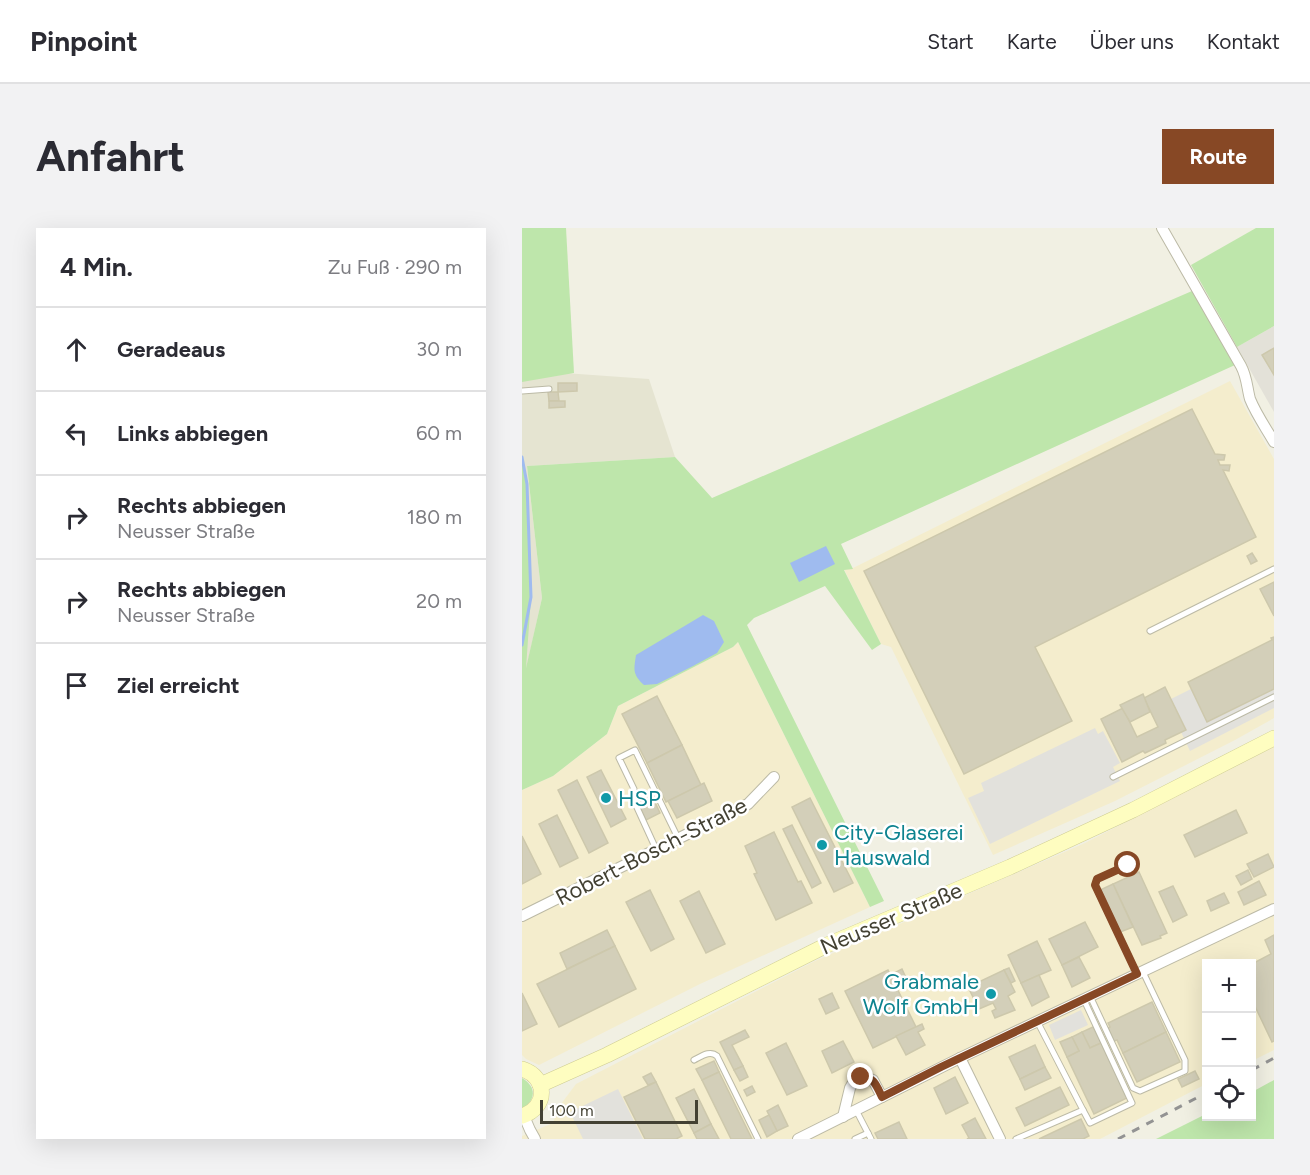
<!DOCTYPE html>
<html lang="de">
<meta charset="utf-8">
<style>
:root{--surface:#fff;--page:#f2f2f3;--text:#2b2b33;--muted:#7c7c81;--line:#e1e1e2;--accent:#874825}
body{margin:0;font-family:Figtree,sans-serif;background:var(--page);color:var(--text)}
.controls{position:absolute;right:18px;bottom:18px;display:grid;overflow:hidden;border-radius:0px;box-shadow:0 6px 24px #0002}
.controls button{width:54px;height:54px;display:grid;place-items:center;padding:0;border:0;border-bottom:2px solid var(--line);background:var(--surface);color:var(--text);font:30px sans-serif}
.scale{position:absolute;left:18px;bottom:15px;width:158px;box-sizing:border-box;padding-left:6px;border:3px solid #434133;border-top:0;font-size:16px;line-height:21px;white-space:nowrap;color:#434133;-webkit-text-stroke:4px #fff;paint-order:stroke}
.stop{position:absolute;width:18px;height:18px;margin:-14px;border:4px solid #874825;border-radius:50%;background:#fff}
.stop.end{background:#874825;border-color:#fff;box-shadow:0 2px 6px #0008}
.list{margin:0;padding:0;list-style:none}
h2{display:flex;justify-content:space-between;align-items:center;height:78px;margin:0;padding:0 24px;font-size:26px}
h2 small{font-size:20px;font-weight:400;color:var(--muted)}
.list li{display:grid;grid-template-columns:39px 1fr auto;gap:18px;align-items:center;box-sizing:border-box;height:84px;padding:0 24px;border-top:2px solid var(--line)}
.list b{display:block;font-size:22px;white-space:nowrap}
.list p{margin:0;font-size:20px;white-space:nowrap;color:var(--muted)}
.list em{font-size:20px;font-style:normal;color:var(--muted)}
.icon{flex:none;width:33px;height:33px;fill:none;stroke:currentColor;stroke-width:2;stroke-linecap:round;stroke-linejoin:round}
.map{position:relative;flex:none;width:752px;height:911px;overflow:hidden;border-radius:0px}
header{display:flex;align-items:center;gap:36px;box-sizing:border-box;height:84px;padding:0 30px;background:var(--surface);border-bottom:2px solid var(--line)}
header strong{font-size:28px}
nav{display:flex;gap:33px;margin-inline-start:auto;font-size:21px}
.intro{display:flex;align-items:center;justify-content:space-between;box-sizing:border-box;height:144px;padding:0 36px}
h1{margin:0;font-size:42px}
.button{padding:15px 27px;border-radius:0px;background:var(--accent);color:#fff;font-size:21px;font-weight:700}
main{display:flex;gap:36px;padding:0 36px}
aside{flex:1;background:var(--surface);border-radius:0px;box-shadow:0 6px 24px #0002}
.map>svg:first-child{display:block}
</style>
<header>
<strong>Pinpoint</strong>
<nav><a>Start</a><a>Karte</a><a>Über uns</a><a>Kontakt</a></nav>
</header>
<div class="intro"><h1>Anfahrt</h1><a class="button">Route</a></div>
<main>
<aside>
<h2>4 Min.<small>Zu Fuß · 290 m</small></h2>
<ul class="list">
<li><svg class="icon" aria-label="ahead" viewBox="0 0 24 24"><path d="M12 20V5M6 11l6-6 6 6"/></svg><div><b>Geradeaus</b></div><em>30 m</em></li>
<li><svg class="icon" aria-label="left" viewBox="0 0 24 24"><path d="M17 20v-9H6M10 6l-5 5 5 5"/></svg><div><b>Links abbiegen</b></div><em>60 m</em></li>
<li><svg class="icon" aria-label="right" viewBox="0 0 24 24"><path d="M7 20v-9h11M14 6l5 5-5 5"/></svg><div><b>Rechts abbiegen</b><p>Neusser Straße</p></div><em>180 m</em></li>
<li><svg class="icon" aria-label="right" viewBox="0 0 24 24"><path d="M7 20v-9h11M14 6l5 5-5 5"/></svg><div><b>Rechts abbiegen</b><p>Neusser Straße</p></div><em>20 m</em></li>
<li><svg class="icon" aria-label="arrive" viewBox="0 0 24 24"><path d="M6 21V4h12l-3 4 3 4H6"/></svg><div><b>Ziel erreicht</b></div></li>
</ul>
</aside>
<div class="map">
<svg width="752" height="911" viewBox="0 0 752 911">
<rect width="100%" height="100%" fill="#f1f0e3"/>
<polygon fill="#e5e4d1" points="0,142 127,151 153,229 5,238 20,370 3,446 0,449"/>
<g fill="#f4edcd">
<polygon points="708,153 752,231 752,490 713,512 593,573 471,627 369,419 359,416 322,341 331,340"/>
<polygon points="216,414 348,679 178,756 17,837 4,831 0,827 0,562 31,548 85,506 96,478 211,419"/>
<polygon points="752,518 752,822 730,833 730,736 684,736 684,856 578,911 0,911 0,908 31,895 36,880 54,856 293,733 563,615"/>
</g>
<polygon fill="#e3e1d8" points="752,98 752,184 715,119"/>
<g fill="#bee6ab">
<polygon points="0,0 44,0 52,145 0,154"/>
<polygon points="734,0 752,0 752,98 715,119 669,37"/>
<polygon points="670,63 713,137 319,316 331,341 322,342 359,416 350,422 303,358 232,390 225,397 362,673 348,679 216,414 211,419 96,478 85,506 31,548 0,562 0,229 5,256 9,369 4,440 20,370 5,238 153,229 190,270"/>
<path d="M0 850C15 859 14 872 0 881Z"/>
<polygon points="752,852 752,911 634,911 684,886 684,888 730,888 730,864"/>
</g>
<g fill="#e2e1dc">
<polygon points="669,461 686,494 752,461 752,480 668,523 659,504 664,502 649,471"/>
<polygon points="573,500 576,506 581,503 598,535 591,539 598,553 468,616 446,570 462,563 459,555"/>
<polygon points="559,782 566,797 533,812 527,797"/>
<polygon points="96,861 121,911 61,911 48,884"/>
</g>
<g fill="#9fbbef">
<polygon points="304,318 313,336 277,354 268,335"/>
<path d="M181 387 192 393 202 414 195 425 171 438 135 456 122 457C110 446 112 441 114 427Z"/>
</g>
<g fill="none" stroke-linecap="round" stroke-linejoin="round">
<polyline stroke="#9fbbef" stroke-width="3" points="0,229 5,256 9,369 0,417"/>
</g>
<g fill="#d3cfb9" stroke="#cdc8ac" stroke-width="1.5">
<polygon points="752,120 752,147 740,127"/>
<polygon points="36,155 55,155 55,163 36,164"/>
<polygon points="26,164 36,164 37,173 27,173"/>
<polygon points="27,173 43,173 43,179 27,180"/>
<polygon points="670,181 693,226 703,227 702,232 696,232 698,237 708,237 707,243 701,242 734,309 513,419 550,493 442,546 342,343"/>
<polygon points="730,325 735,333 729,336 725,328"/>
<polygon points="752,354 752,388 738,361"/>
<polygon points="752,409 752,461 685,494 666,454 750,412 749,410"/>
<polygon points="643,459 664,502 643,512 644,515 623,525 621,523 600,534 579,491 601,480 615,509 636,499 622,470"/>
<polygon points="621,466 628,484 608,494 598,477"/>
<polygon points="135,468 160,517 125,535 100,486"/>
<polygon points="160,517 179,557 144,574 125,535"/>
<polygon points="79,542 104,591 89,599 65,549"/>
<polygon points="55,552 86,615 67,625 36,562"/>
<polygon points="182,555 190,573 155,590 146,573"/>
<polygon points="130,568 138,585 124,592 116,575"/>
<polygon points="288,570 331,655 312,664 270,579"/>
<polygon points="714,582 725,605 673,629 662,607"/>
<polygon points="35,587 56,630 38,639 17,596"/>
<polygon points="270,597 299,655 290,660 261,601"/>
<polygon points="252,604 276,654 279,653 290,675 254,692 232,646 235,645 223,618"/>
<polygon points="0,608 19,646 0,656"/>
<polygon points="746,626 752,639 732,649 725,636"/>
<polygon points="726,642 730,651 719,657 714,648"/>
<polygon points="617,644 645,705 638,708 639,710 620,717 591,656"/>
<polygon points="737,653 744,667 722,677 716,664"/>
<polygon points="591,656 611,699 598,704 578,662"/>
<polygon points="651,658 665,687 651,694 637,664"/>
<polygon points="128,662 152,711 129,723 104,674"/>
<polygon points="177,663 203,716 184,725 158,673"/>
<polygon points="702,665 707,675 689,683 685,673"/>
<polygon points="563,694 576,719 540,737 527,711"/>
<polygon points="85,702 93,718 45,741 38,725"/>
<polygon points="752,707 752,813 750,814 730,772 730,736 749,726 743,712"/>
<polygon points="515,713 529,742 499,755 486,727"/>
<polygon points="93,718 114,761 37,799 15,756"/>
<polygon points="557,729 568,750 550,759 540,737"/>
<polygon points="487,740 493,753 489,755 482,742"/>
<polygon points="380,741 385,752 377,755 372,745"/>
<polygon points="366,742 394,799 351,820 323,763"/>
<polygon points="482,742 493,764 486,768 493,782 473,790 470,783 474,781 471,775 457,781 446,759"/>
<polygon points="517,747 527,769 510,778 499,755"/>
<polygon points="0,765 15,796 0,803"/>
<polygon points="310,765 317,780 304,786 297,771"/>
<polygon points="630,774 644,804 601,825 595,812 592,813 586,800 588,799 586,795"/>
<polygon points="400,796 402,801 396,804 403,817 384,827 374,808"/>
<polygon points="571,799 579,815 568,820 560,804"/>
<polygon points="223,802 227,809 210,817 221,838 212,842 198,814"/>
<polygon points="560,804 568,820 579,815 605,870 572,886 545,829 557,823 550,809"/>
<polygon points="644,804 658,834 615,854 601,825"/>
<polygon points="550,809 557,823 545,829 538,814"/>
<polygon points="321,813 332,834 310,845 300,823"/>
<polygon points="264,815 285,858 265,867 244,825"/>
<polygon points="513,817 523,839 498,851 487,829"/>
<polygon points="192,833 197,844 180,852 174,841"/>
<polygon points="221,838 226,849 218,853 212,842"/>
<polygon points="523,839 529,850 503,862 498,851"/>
<polygon points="673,843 677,851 660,859 656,851"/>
<polygon points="197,844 230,911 209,911 180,852"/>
<polygon points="129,845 134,854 126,857 121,849"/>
<polygon points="433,849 446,875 424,886 412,860"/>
<polygon points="134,854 160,908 154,911 123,911 102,869"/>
<polygon points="230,858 233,864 225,868 222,862"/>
<polygon points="538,859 547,877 503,898 494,880"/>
<polygon points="172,861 189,896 172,905 154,870"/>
<polygon points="256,877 266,898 255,903 245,883"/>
<polygon points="247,887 255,903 245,909 237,892"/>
<polygon points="453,890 464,911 445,911 447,910 440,897"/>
<polygon points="559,891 567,908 561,911 517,911"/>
<polygon points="377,894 385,911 356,911 353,905"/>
<polygon points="189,896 197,911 175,911 172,905"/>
</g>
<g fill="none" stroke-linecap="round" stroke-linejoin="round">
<defs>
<g id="service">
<polyline points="0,163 27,161"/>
<polyline points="628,403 752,341"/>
<polyline points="591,549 752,469"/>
<polyline points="134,621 112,573 112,561 97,530 113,522 157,612"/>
<polyline points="606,637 575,651 573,657 615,746"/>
<polyline points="568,768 611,860 618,863 663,843 663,832 621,744"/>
<path d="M172 832C180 828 188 822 195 828L236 911"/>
<polyline points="334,882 349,911"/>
<polyline points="561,882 568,895 610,875 562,772"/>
<polyline points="333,911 346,905"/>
<polyline points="494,911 561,882 515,793"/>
</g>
<g id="minor">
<path d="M640 0 719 138C725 149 725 160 728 171 734 186 744 200 752 214"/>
<polyline points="0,688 226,576 252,549"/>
<polyline points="438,830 478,911"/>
<polyline points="2,888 8,902 13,911"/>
<path d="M321 889 328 860C333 850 341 847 351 852L360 869"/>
<polyline points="276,911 438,830 752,681"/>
</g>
<g id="secondary">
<path d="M0 841C26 849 26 880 0 888"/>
<polyline points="18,857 85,827 305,717 488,639 611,582 752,510"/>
</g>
</defs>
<use href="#service" stroke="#bcbaa6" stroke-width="7"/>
<use href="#minor" stroke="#bcbaa6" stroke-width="12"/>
<use href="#secondary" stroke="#cecc91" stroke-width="16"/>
<use href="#service" stroke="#fff" stroke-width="5"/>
<use href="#minor" stroke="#fff" stroke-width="10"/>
<use href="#secondary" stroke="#fefdc0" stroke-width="15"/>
<g stroke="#939393" stroke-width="3" stroke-dasharray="8 8" stroke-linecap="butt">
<polyline points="730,842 752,830"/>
<polyline points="596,911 684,865"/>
</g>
</g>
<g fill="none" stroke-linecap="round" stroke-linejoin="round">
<path stroke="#874825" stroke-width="8" d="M339 849C352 848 355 859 360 869L419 839 615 746 573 657 575 651 606 637"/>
</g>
<g fill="#0f9aa8" stroke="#fff" stroke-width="2">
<circle cx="84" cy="570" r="6"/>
<circle cx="300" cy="617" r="6"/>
<circle cx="469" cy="766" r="6"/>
</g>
<g text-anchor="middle" stroke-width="5" stroke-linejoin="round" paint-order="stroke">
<g font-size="22" fill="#0d838f" stroke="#fff" text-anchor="start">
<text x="96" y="578">HSP</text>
<text x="312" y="612">City-Glaserei<tspan x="312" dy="25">Hauswald</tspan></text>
<text x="457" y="761" text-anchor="end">Grabmale<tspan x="457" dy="25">Wolf GmbH</tspan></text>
</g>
<g font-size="22" fill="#434133" stroke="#fff">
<text transform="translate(129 623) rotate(-27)" y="8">Robert-Bosch-Straße</text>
<text transform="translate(369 690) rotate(-23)" y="8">Neusser Straße</text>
</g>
</g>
</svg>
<div class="controls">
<button>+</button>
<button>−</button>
<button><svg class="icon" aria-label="locate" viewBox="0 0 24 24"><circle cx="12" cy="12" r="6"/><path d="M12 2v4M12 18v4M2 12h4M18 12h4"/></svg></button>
</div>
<div class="scale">100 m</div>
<div class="stop" style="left:606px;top:637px"></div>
<div class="stop end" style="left:339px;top:849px"></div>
</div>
</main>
